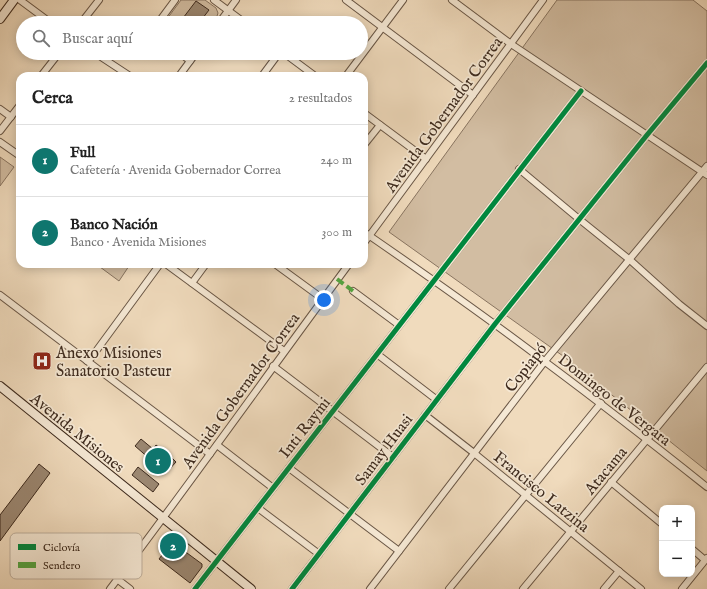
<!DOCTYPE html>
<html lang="es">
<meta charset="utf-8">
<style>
:root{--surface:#fff;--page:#f6f6f6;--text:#222;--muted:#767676;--line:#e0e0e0;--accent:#0f766e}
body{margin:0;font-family:"IM FELL English",serif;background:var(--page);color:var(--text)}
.controls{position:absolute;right:12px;bottom:12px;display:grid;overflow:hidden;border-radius:8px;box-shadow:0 2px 10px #0003}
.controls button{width:36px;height:36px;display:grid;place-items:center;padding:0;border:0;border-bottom:1px solid var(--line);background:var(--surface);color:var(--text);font:20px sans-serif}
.you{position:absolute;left:324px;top:300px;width:14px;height:14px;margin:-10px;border:3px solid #fff;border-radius:50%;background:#1a73e8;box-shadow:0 0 0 6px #1a73e833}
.badge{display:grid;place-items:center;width:26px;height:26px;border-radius:50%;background:var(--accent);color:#fff;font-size:13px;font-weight:700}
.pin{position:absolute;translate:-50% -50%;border:2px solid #fff;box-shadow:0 1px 4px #0006}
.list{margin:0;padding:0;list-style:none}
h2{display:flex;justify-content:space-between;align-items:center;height:52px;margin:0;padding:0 16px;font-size:17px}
h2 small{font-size:13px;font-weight:400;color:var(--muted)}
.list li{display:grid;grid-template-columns:26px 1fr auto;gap:12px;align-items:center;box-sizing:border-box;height:72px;padding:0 16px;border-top:1px solid var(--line)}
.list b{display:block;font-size:15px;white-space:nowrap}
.list p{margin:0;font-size:13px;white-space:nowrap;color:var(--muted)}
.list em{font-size:13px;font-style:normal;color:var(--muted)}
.icon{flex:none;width:22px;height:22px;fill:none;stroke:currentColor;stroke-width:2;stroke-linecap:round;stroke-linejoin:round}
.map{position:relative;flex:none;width:707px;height:589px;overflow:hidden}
.search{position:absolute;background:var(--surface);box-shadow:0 2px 10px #0003;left:16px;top:16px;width:352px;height:44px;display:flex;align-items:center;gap:10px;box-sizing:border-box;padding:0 14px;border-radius:22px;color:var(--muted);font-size:15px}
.panel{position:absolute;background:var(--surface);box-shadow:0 2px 10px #0003;left:16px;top:72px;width:352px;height:196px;border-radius:12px}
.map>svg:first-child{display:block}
</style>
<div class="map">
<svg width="707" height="589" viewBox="0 0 707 589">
<rect width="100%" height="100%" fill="#f0dbbd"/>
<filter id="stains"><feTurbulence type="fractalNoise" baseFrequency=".005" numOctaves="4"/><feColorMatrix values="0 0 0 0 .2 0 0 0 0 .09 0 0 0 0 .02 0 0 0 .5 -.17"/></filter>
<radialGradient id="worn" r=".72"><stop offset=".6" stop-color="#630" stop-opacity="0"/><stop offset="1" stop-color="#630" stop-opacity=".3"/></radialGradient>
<g fill="#d2bda2" stroke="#887460">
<polygon points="181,0 205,0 216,8 218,13 217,16 212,23 164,23"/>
<polygon points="557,0 693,0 707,11 707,471 563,356 389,232"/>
<polygon points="0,157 14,167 0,186"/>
<polygon points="96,264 126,264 129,266 119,281"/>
</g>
<g fill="#9b8771" stroke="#3e2b1e">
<polygon points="196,1 209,10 199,23 182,23 180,22"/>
<polygon points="141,439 153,449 156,445 161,449 162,448 171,455 170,456 176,462 166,473 135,446"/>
<polygon points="39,464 50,473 0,541 0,515"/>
<polygon points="138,467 159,484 153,492 132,475"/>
<polygon points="172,542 202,564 202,567 190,583 159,559"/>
</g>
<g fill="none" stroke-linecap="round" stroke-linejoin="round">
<defs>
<g id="minor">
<polyline points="20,0 51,23"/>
<polyline points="214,0 245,23"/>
<polyline points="346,0 473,95"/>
<polyline points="452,0 511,44 707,175"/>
<polyline points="81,23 99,0"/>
<polyline points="158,23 175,0"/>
<polyline points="219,23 236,0"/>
<polyline points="95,53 130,76"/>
<polyline points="180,53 190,61"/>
<polyline points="284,53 315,76"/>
<polyline points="41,76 59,53"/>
<polyline points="179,76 196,53"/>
<polyline points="262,76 279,53"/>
<polyline points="346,76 403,0"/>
<polyline points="0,109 11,117"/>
<polyline points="364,113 426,159"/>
<polyline points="0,131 20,105"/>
<polyline points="0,142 20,156"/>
<polyline points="364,145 380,125"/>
<polyline points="519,169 579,219 630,260 679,304 707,326"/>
<path d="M364 232C425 274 485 316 544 361 599 402 653 444 707 487"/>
<polyline points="364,243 543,0"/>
<polyline points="166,264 284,351"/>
<polyline points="275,264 323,299"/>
<polyline points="192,283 206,264"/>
<polyline points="353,291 399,325"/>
<polyline points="0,295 210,454"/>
<polyline points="377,354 437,400"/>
<polyline points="87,361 91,358 160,264"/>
<polyline points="273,366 393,457"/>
<polyline points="425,415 474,453 641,589"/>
<polyline points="217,445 273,488"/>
<polyline points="289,468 399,551"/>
<polyline points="611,482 662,524"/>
<polyline points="258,508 319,554"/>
<polyline points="692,549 705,560"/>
<polyline points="117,579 130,589"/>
<path d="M110 589C191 482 269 372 349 264"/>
<polyline points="195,589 581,91"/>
<polyline points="292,589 495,324 647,135 707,63"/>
<polyline points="370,589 545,361 707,166"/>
<polyline points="449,589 601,403"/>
<polyline points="523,589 707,367"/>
<polyline points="604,589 619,571"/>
<polyline points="682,589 707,558"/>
</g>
<g id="secondary">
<polyline points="0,19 14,0"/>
<polyline points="0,386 251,589"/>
</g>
</defs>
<use href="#minor" stroke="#6a5746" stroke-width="8"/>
<use href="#secondary" stroke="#3e2b1e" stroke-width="10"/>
<use href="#minor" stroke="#f5e8d4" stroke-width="6"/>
<use href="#secondary" stroke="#f5e8d4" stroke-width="8"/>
<polyline stroke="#54a441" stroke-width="4" stroke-dasharray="8 4" stroke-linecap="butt" points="337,279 353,291"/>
<defs>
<g id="cycleway">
<polyline points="195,589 581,91"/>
<polyline points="292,589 495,324 647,135 707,63"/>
</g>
</defs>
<use href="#cycleway" stroke="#f5e8d4" stroke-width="8"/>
<use href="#cycleway" stroke="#00873e" stroke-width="5"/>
</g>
<defs>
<symbol id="hospital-square" viewBox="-11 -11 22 22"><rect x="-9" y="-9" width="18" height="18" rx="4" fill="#8f2418" stroke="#f5e8d4"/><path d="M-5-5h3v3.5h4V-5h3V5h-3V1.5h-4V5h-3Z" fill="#fff"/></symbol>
</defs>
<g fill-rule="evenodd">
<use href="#hospital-square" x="31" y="350" width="22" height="22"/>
</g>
<g text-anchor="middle" stroke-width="3.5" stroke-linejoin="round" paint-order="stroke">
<g font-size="16" fill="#3e2b1e" stroke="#f5e8d4">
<text transform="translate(443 114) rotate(-54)" y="6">Avenida Gobernador Correa</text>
<text transform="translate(525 367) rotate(-52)" y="6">Copiapó</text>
<text transform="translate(240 390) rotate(-54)" y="6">Avenida Gobernador Correa</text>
<text transform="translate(615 399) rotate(38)" y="6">Domingo de Vergara</text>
<text transform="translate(304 427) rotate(-52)" y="6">Inti Raymi</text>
<text transform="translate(78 432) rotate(39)" y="6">Avenida Misiones</text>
<text transform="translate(383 449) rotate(-53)" y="6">Samay Huasi</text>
<text transform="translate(605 470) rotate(-50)" y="6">Atacama</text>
<text transform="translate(542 491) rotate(39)" y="6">Francisco Latzina</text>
</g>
<g font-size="16" fill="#3e2b1e" stroke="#f5e8d4" text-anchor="start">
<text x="56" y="358">Anexo Misiones<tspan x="56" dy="18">Sanatorio Pasteur</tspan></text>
</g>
</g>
<rect x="10" y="533" width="132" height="46" rx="6" fill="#f5e8d4" stroke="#beaf9d" stroke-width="1"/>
<rect x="18" y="544" width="18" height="6" fill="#00873e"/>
<rect x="18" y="562" width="18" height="6" fill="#54a441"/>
<g font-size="11" fill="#3e2b1e">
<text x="43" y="551">Ciclovía</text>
<text x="43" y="569">Sendero</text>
</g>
<rect width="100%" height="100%" filter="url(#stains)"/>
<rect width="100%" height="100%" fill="url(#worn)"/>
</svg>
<div class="controls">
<button>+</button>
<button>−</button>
</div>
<div class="you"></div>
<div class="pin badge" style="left:158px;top:461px">1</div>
<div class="pin badge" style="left:173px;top:546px">2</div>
<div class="search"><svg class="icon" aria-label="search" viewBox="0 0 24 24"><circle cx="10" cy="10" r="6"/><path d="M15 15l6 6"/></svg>Buscar aquí</div>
<section class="panel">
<h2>Cerca<small>2 resultados</small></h2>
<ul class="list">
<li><span class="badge">1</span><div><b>Full</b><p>Cafetería · Avenida Gobernador Correa</p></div><em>240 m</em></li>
<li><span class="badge">2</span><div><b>Banco Nación</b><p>Banco · Avenida Misiones</p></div><em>300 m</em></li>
</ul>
</section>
</div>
